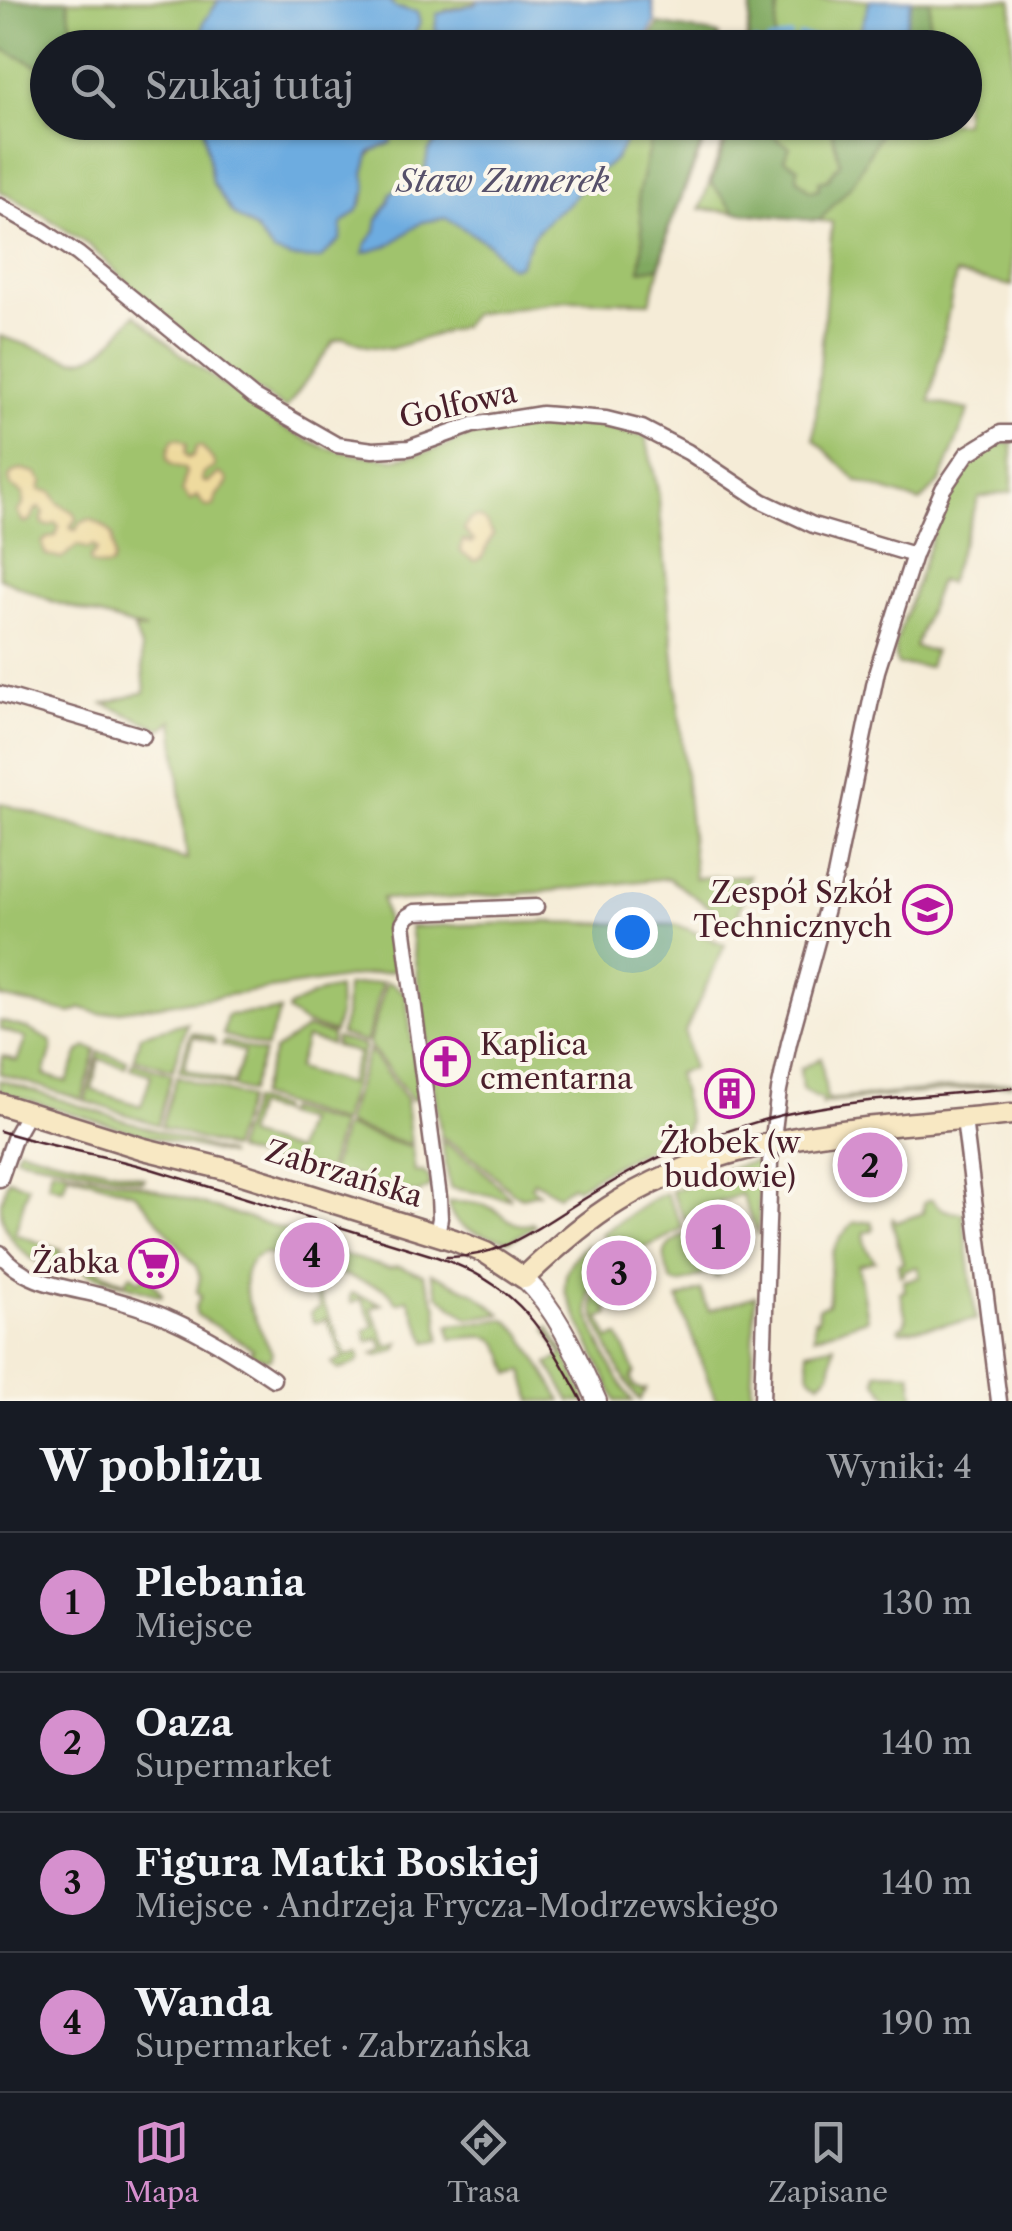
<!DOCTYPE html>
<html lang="pl">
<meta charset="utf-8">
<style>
:root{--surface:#171b24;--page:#242831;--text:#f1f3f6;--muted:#9ea1a6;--line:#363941;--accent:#d690ce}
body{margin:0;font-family:"Libre Caslon Text",serif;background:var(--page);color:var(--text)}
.you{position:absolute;left:632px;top:932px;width:35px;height:35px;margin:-25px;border:8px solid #fff;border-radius:50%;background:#1a73e8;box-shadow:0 0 0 15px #1a73e833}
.badge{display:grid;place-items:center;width:65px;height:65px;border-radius:50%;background:var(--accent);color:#111;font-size:32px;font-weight:700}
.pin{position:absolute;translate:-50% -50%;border:5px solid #fff;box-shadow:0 2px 10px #0006}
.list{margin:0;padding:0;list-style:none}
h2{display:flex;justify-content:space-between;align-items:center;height:130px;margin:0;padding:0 40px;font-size:42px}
h2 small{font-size:32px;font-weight:400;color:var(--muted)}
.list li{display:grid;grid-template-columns:65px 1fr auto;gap:30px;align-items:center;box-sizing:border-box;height:140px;padding:0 40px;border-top:2px solid var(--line)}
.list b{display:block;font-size:38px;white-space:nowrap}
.list p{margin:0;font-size:32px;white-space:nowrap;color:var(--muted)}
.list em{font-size:32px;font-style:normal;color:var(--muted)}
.icon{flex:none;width:55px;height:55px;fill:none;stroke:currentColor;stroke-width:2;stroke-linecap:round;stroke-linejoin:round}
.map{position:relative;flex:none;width:1012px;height:1401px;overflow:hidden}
.search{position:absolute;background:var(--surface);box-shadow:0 2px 8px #0004;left:30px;right:30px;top:30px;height:110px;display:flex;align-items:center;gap:25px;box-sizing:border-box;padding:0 35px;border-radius:55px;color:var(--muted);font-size:38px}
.sheet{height:690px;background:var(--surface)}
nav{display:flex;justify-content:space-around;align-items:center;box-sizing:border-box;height:140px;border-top:2px solid var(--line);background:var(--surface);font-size:28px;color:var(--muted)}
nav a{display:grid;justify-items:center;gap:5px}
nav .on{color:var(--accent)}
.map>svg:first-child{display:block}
</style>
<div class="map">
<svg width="1012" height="1401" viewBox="0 0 1012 1401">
<rect width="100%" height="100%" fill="#fbf7ec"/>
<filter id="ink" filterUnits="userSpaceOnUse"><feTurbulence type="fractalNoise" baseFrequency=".01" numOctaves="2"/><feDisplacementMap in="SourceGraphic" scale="20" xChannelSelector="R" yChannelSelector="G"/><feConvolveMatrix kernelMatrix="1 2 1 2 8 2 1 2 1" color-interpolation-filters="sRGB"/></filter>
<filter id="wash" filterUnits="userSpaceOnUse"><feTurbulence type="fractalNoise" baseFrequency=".0048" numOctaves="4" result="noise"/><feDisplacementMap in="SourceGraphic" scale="40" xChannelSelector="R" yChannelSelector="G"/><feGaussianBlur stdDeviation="2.25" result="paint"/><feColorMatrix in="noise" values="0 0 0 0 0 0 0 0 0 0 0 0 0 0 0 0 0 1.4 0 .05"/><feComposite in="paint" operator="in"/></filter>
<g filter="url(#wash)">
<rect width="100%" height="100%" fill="#f5ecd7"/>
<g fill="#a0c36d" stroke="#75714c" stroke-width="2.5">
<path d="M0 0H219L204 22 199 47 48 48V122L203 123 212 182 232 213 255 229 273 252C298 242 342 230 358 209 372 191 361 180 365 163 369 152 388 137 397 128V123H464L436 142 428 152 425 170 391 193 389 202 378 219 376 231 366 244 422 222 446 218 489 244 505 263 519 265 533 236 551 216 570 202 589 174 598 171 627 126 626 123H710V127L669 229 664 254 650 302 568 300 473 314 461 327 390 349 367 346 344 338 334 341 286 409 235 376 134 289 91 247 45 216 0 191Z"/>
<polygon points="388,0 479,0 477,3 446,10 446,40 461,48 421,47 414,41 415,33 404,8 396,9"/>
<polygon points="753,0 1012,0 1012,286 956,274 930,402 969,410 940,482 920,502 857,481 814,439 832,222 700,209 730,123 964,122 964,48 745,47"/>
<path d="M135 314 181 354 281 427 323 447 353 454 395 459 434 450 477 433 529 421 585 422 646 437 658 491 695 878 750 875 735 925 668 878 540 892 406 901 382 898 395 969 392 971 100 1014 82 1008 71 1013 0 997V803L187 860 173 720 162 729 104 704 145 692 141 648 134 629 146 630 54 602 0 578V336L73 360C102 361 118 334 135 314Z"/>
<polygon points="1012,442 1012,492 979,497 948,583 939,581 915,647 934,651 929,667 898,665 895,658 895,645 947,495 972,462 995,445"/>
<polygon points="546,922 678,925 725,945 685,1032 692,1069 677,1073 689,1123 687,1124 688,1129 618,1163 576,1188 572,1186 558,1195 534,1181 531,1187 539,1193 522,1197 513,1193 478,1161 441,1136 410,927"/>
<polygon points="382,982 367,1041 364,1042 340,1035 345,1016 346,986"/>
<polygon points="386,982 394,985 406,994 419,1096 413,1100 371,1048 369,1043"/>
<polygon points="338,988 339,1014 334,1033 304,1023 288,1012 289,1007 320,992"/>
<polygon points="280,1011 266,1048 223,1035 227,1015"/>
<polygon points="0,1021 26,1028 51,1041 52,1048 44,1075 67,1082 79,1052 86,1047 96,1050 82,1100 0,1074 3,1056 17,1061 26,1038 0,1029"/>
<polygon points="187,1022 173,1070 134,1058 140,1035"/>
<polygon points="307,1028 332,1035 331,1045 306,1038 297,1069 348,1084 358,1053 335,1046 336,1038 365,1046 341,1123 259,1096 274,1051"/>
<polygon points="191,1032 213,1038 215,1043 193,1036 184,1068 234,1084 244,1052 222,1045 225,1041 264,1053 250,1092 179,1071"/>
<polygon points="369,1050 408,1101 406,1102 411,1145 347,1125 345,1122"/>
<polygon points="99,1052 127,1060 125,1067 99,1059 92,1090 141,1106 151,1075 130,1068 133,1062 172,1074 158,1125 85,1101"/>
<polygon points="821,1058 827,1100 1012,1082 1012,1084 824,1103 822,1105 821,1098 817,1098 802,1089 800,1069"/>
<polygon points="177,1076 248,1098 231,1149 161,1127"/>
<polygon points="0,1080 228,1154 228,1155 143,1135 0,1092"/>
<polygon points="252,1100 279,1108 280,1113 255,1106 246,1136 295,1151 305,1121 283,1115 286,1109 340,1125 327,1172 314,1167 277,1164 236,1151 235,1149"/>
<polygon points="346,1127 412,1148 415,1172 423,1172 429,1177 430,1187 417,1194 410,1192 408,1199 358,1181 358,1177 347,1173 345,1177 330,1173 343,1128"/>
<polygon points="441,1140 477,1165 510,1197 510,1199 450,1188"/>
<path d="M19 1148C60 1162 103 1166 144 1178L143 1181 18 1157 16 1156Z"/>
<polygon points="756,1161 760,1167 758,1235 741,1194 710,1206 710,1209 685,1220 671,1191 720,1171"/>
<path d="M52 1168 137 1184 296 1233 295 1239 306 1243 301 1258 323 1265 322 1268 263 1253C223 1273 259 1324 272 1353L271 1358 267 1360 249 1353 253 1349 197 1315 195 1308 201 1296 197 1292 200 1277 196 1266 135 1193 68 1173 63 1189 48 1184Z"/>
<path d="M8 1179 28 1186 15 1234 61 1250 58 1259 54 1262 39 1258 38 1262C17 1252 0 1227 1 1203 2 1195 6 1187 8 1179Z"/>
<path d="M666 1193 683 1228 681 1230C664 1238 638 1255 619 1250 611 1248 606 1240 601 1234L653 1199Z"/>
<path d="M928 1200H932C941 1211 949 1212 963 1213L976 1320 900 1331 899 1328 904 1325 906 1319 900 1292 905 1291 903 1281 920 1277 918 1267 904 1270V1275L900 1276 898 1264 903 1263 892 1221 893 1218 897 1222 923 1213 924 1203Z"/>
<path d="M448 1202C461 1202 476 1202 489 1207 505 1213 513 1230 532 1223L535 1226 509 1241C484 1234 452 1233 448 1202Z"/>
<path d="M871 1221 874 1228 873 1230 865 1232C862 1246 868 1251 875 1261L858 1265 867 1319 814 1337V1320H818V1308L828 1304C832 1285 826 1260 837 1244 840 1237 848 1229 853 1223Z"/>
<path d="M693 1231 703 1246 706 1245 719 1276 715 1277 712 1271 680 1284 672 1282C658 1249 663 1245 693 1231Z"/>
<path d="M587 1245C604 1268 588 1281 588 1307 589 1326 620 1387 633 1401H616L565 1291C564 1270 571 1258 587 1245Z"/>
<polygon points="334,1252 388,1268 398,1266 423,1274 437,1307 440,1340 427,1342 408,1299 397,1303 389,1292 383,1288 328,1270"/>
<polygon points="87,1258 95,1260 94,1268 125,1283 131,1274 139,1281 146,1274 162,1294 161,1296 87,1273 85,1268"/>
<path d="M608 1267 612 1278 609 1285 612 1293 603 1298 609 1314 600 1318 609 1339 619 1336 635 1372 631 1378 634 1386 642 1390 646 1389 640 1400C626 1387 594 1324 593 1304 593 1290 600 1278 608 1267Z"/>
<polygon points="431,1273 475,1293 501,1314 469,1318 464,1315 438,1295"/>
<polygon points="301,1276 327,1284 317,1290 347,1356 358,1352 360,1359 355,1364 338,1370 332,1363 343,1358 326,1319 314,1323 310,1313 320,1308 309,1280 298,1285 296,1279"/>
<polygon points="701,1290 709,1311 755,1296 751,1401 716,1401 678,1299"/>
<polygon points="352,1293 382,1304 371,1308 388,1347 399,1343 396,1350 379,1356 373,1354 384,1349 379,1338 368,1342 364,1331 374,1326 361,1299 351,1303 350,1296"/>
<path d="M506 1319 521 1333 562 1401H532L523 1371 511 1374C497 1329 495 1336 451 1339L449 1325Z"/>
<polygon points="549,1327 565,1354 587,1401 570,1401 548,1364 562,1355 546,1329"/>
<path d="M834 1345 830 1373 820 1382C803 1376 811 1365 807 1351Z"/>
<polygon points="880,1372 911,1373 915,1401 892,1401 876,1381 877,1373"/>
</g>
<g fill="#80a960" stroke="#656446" stroke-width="2.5">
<path d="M0 0H68C68 17 76 31 70 47L48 48 47 70 0 48Z"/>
<polygon points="752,0 779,0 774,47 747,47"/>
<polygon points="912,0 930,0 928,43 925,47 900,48"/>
<polygon points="659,24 719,35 718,47 682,47 678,42 671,41 668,47 644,47"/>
<polygon points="686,123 710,123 668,228 660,267 640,270 643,241 638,195 650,143 666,129"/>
<polygon points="733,123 768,123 777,139 790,147 784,159 798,167 797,178 810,191 819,189 819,181 828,179 840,163 832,133 833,123 886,123 853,183 819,221 735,212 711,183"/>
</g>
<g fill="#eeda9e" stroke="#9c7c64" stroke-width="2.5">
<path d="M174 439H179L187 444 185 453 188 458 193 456 197 447 201 446 213 460 215 467 204 473 202 479 204 482H209L219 473C236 482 223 487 217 495 215 499 215 503 214 506 201 509 204 503 197 496L190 501 182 491 186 472 184 468C180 467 176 467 173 465 163 460 169 445 174 439Z"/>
<path d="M22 470 37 474 43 482 40 487V490L52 492 58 503 73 512 77 519 71 525V529L76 530 82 522 90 519C96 522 106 526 110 532 115 538 112 540 113 547 116 567 111 571 91 563L90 558 97 550 93 545 88 549 78 545 61 559 46 555 43 548V541L48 538 56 536 59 526 55 523 49 526 43 524 42 519 44 513 40 508 36 509C32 516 33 522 23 522L17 512 23 505V494L11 486 9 478 13 472Z"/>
<polygon points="476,517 484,520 493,534 482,557 475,561 463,554 460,549 463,540 471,543 474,541 464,530 469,520"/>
</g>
<g fill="#6dace0" stroke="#5c6686" stroke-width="2.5">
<polygon points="219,0 388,0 396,8 417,12 420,23 415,33 414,41 421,47 199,47 204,22"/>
<polygon points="479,0 652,0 655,22 641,48 461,47 446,40 435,29 437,14 477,3"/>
<polygon points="870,0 912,0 900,47 855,47"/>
<polygon points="464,122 626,123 627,138 616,158 606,167 589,174 570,202 551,216 533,236 519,265 512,267 505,263 489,244 446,218 422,222 388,246 364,253 366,244 376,231 378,219 389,202 391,193 425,170 428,152 436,142"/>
<polygon points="397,123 391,143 370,152 364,174 367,188 358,210 342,224 341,239 320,259 291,258 273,252 255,229 232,213 212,182 203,123"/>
</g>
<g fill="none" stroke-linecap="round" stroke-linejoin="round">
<g stroke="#6dace0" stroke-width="5">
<polyline points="800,36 840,43 857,41"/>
<polyline points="754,42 763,46 769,42 790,36"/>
</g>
</g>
</g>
<g filter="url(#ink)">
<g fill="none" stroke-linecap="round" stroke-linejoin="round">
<defs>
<g id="minor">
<polyline points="0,206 44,231 78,254 253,397 337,445 373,450 409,448 473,425 542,414 606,419 642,428 688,452 762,501 813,525 914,555"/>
<polyline points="0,694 143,736"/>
<polyline points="964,1119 999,1401"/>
<polyline points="0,1179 15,1136 28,1113"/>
<polyline points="437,1235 440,1218 439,1197 403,924 408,916 415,912 536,907"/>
<path d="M0 1253C23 1283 64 1287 98 1295 123 1302 149 1309 172 1320 208 1336 241 1357 273 1379"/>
<polyline points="762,1401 770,1163 779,1090 789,1043 835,876 877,671 914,555 943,489 967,454 1001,433 1012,433"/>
</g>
<path id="tertiary" d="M524 1278C559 1312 577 1357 597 1401"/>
<path id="secondary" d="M0 1104 144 1149 229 1170 454 1240 486 1253 524 1278C553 1250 584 1222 619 1201 736 1129 879 1128 1012 1114"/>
</defs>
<use href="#minor" stroke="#866767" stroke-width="19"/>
<use href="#tertiary" stroke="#866767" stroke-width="22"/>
<use href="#secondary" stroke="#866767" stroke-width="25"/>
<use href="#minor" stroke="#fff" stroke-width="14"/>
<use href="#tertiary" stroke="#fff" stroke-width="18"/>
<use href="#secondary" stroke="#f8e8c3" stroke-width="20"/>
<g stroke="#4a1f2b" stroke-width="2.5">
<path d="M0 1131C49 1147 99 1154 148 1168L437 1257C518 1284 544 1330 582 1401"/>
<path d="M446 1257C500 1259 540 1226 584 1199 620 1177 658 1155 699 1141 727 1131 756 1121 786 1114 860 1098 937 1096 1012 1088"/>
</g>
</g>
</g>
<defs>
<symbol id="school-ring" viewBox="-11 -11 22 22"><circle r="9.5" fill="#fbf7ec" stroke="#b5179e" stroke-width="1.5"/><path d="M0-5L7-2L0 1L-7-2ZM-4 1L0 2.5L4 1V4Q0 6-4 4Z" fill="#b5179e"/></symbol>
<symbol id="church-ring" viewBox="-11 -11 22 22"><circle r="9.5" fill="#fbf7ec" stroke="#b5179e" stroke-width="1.5"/><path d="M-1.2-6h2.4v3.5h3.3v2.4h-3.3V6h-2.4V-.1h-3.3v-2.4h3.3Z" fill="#b5179e"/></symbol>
<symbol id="building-ring" viewBox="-11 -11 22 22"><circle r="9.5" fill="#fbf7ec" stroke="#b5179e" stroke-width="1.5"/><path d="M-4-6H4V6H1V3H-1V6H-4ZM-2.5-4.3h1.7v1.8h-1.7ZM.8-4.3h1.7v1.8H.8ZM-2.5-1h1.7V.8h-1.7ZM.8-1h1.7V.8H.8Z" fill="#b5179e"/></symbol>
<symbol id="supermarket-ring" viewBox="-11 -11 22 22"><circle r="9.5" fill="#fbf7ec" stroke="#b5179e" stroke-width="1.5"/><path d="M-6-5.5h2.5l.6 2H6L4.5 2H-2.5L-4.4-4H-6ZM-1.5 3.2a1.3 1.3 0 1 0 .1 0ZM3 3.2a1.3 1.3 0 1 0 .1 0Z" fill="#b5179e"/></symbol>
</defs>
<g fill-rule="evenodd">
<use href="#school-ring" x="900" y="882" width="55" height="55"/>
<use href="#church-ring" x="418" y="1034" width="55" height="55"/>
<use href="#building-ring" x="702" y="1066" width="55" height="55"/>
<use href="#supermarket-ring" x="126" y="1236" width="55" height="55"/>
</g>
<g text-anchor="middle" stroke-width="8" stroke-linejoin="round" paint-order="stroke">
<g font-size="30" fill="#4a1f2b" stroke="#fbf7ec">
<text transform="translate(458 405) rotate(-13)" y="10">Golfowa</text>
<text transform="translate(344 1174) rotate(17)" y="10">Zabrzańska</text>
</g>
<g font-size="30" fill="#4a1f2b" stroke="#fbf7ec" text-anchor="end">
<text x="892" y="903">Zespół Szkół<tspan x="892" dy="34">Technicznych</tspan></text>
<text x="480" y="1055" text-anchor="start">Kaplica<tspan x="480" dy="34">cmentarna</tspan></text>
<text x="730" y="1153" text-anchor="middle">Żłobek (w<tspan x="730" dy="34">budowie)</tspan></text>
<text x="119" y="1273">Żabka</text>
</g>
<g font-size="32" font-style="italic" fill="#56506a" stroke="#fbf7ec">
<text x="503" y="192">Staw Zumerek</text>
</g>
</g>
</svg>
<div class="you"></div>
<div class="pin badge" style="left:718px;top:1237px">1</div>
<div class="pin badge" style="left:870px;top:1165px">2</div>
<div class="pin badge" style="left:619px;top:1273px">3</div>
<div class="pin badge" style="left:312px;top:1255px">4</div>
<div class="search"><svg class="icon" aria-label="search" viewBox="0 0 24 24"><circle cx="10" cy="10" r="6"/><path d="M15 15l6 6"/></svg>Szukaj tutaj</div>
</div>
<section class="sheet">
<h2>W pobliżu<small>Wyniki: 4</small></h2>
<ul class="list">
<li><span class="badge">1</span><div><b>Plebania</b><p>Miejsce</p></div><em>130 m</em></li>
<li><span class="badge">2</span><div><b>Oaza</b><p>Supermarket</p></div><em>140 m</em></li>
<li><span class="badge">3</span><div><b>Figura Matki Boskiej</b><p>Miejsce · Andrzeja Frycza-Modrzewskiego</p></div><em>140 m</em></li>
<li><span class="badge">4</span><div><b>Wanda</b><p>Supermarket · Zabrzańska</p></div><em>190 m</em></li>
</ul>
</section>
<nav>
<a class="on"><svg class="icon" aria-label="map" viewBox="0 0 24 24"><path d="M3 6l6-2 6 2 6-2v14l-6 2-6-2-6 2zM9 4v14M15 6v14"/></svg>Mapa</a>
<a><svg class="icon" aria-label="directions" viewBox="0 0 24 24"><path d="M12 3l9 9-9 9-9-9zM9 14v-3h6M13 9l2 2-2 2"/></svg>Trasa</a>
<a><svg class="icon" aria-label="saved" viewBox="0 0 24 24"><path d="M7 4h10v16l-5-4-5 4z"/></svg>Zapisane</a>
</nav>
